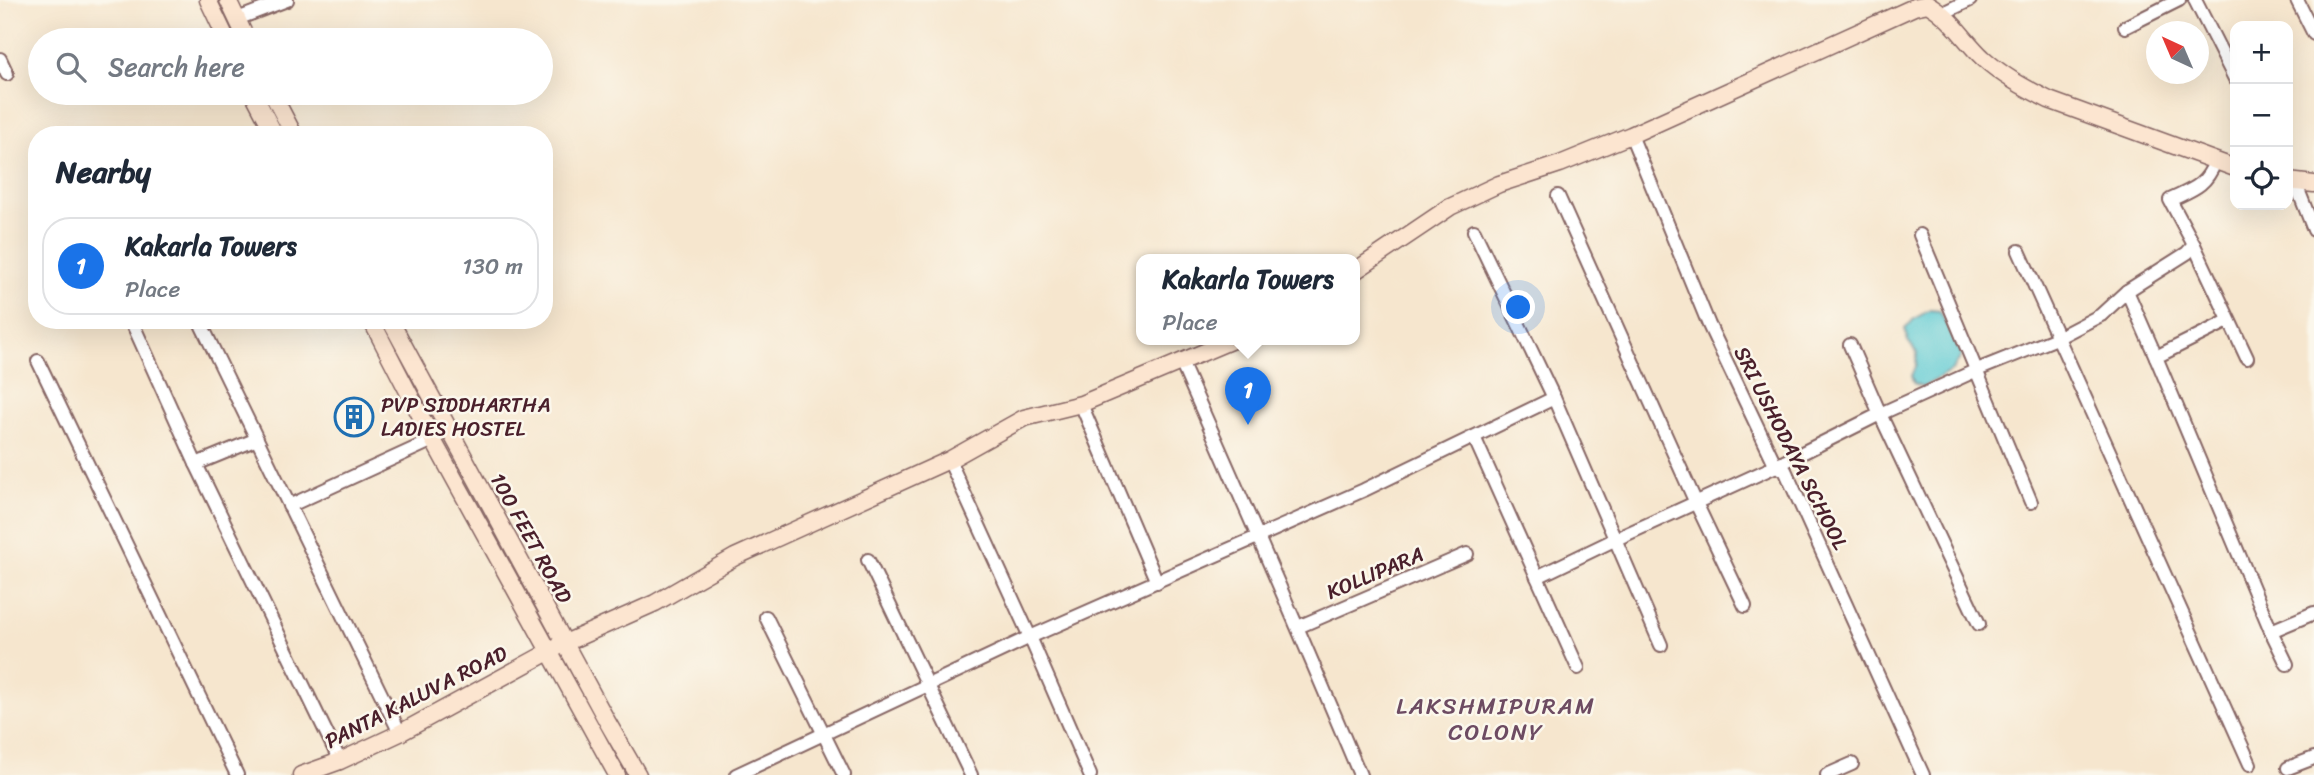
<!DOCTYPE html>
<meta charset="utf-8">
<style>
:root{--surface:#fff;--page:#f6f6f7;--text:#1f2937;--muted:#747a83;--line:#e0e1e3;--accent:#1a73e8}
body{margin:0;font-family:Sriracha,sans-serif;background:var(--page);color:var(--text)}
.controls{position:absolute;right:21px;top:21px;display:grid;overflow:hidden;border-radius:14px;box-shadow:0 7px 28px #0002}
.controls button{width:63px;height:63px;display:grid;place-items:center;padding:0;border:0;border-bottom:2px solid var(--line);background:var(--surface);color:var(--text);font:35px sans-serif}
.compass{position:absolute;left:2146px;top:21px;width:63px;height:63px;border-radius:50%;background:var(--surface);box-shadow:0 7px 28px #0002;rotate:316deg}
.you{position:absolute;left:1519px;top:308px;width:24px;height:24px;margin:-18px;border:5px solid #fff;border-radius:50%;background:#1a73e8;box-shadow:0 0 0 10px #1a73e833}
.badge{display:grid;place-items:center;width:46px;height:46px;border-radius:50%;background:var(--accent);color:#fff;font-size:23px;font-weight:700}
.pin{position:absolute;translate:-50% -58px;filter:drop-shadow(0 2px 4px #0008)}
.pin::after{content:'';position:absolute;top:37px;width:24px;height:21px;background:inherit;clip-path:polygon(0 0,100% 0,50% 100%)}
.popup{position:absolute;left:1136px;top:254px;width:224px;height:91px;box-sizing:border-box;display:grid;place-content:center;border-radius:14px;background:var(--surface);filter:drop-shadow(0 2px 5px #0005);font-size:23px;white-space:nowrap;color:var(--muted)}
.popup b{font-size:26px;color:var(--text)}
.popup::after{content:'';position:absolute;left:50%;top:100%;margin-left:-14px;border:14px solid transparent;border-top-color:var(--surface)}
.list{margin:0;padding:0;list-style:none}
h2{display:flex;justify-content:space-between;align-items:center;height:91px;margin:0;padding:0 28px;font-size:30px}
h2 small{font-size:23px;font-weight:400;color:var(--muted)}
.list li{display:grid;grid-template-columns:46px 1fr auto;gap:21px;align-items:center;box-sizing:border-box;height:98px;margin:0 14px 14px;padding:0 14px;border:2px solid var(--line);border-radius:28px}
.list b{display:block;font-size:26px;white-space:nowrap}
.list p{margin:0;font-size:23px;white-space:nowrap;color:var(--muted)}
.list em{font-size:23px;font-style:normal;color:var(--muted)}
.icon{flex:none;width:38px;height:38px;fill:none;stroke:currentColor;stroke-width:2;stroke-linecap:round;stroke-linejoin:round}
.map{position:relative;flex:none;width:2314px;height:775px;overflow:hidden}
.search{position:absolute;background:var(--surface);box-shadow:0 7px 28px #0002;left:28px;top:28px;width:525px;height:77px;display:flex;align-items:center;gap:18px;box-sizing:border-box;padding:0 24px;border-radius:38px;color:var(--muted);font-size:26px}
.panel{position:absolute;background:var(--surface);box-shadow:0 7px 28px #0002;left:28px;top:126px;width:525px;height:203px;border-radius:28px}
.map>svg:first-child{display:block}
</style>
<div class="map">
<svg width="2314" height="775" viewBox="0 0 2314 775">
<rect width="100%" height="100%" fill="#fbf7ec"/>
<filter id="ink" filterUnits="userSpaceOnUse"><feTurbulence type="fractalNoise" baseFrequency=".0143" numOctaves="2"/><feDisplacementMap in="SourceGraphic" scale="14" xChannelSelector="R" yChannelSelector="G"/><feConvolveMatrix kernelMatrix="1 2 1 2 8 2 1 2 1" color-interpolation-filters="sRGB"/></filter>
<filter id="wash" filterUnits="userSpaceOnUse"><feTurbulence type="fractalNoise" baseFrequency=".00686" numOctaves="4" result="noise"/><feDisplacementMap in="SourceGraphic" scale="28" xChannelSelector="R" yChannelSelector="G"/><feGaussianBlur stdDeviation="1.57" result="paint"/><feColorMatrix in="noise" values="0 0 0 0 0 0 0 0 0 0 0 0 0 0 0 0 0 1.4 0 .05"/><feComposite in="paint" operator="in"/></filter>
<g filter="url(#wash)">
<rect width="100%" height="100%" fill="#f6e6ce"/>
<polygon fill="#5dcad3" stroke="#54747f" stroke-width="2" points="1930,310 1940,311 1962,355 1953,370 1923,387 1914,383 1911,376 1916,365 1917,353 1908,341 1905,329 1914,319"/>
</g>
<g filter="url(#ink)">
<g fill="none" stroke-linecap="round" stroke-linejoin="round">
<defs>
<g id="street">
<polyline points="2195,0 2235,79"/>
<polyline points="2297,0 2314,34"/>
<polyline points="1943,13 1970,0"/>
<polyline points="237,19 287,0"/>
<polyline points="2125,27 2179,0"/>
<polyline points="0,59 7,74"/>
<polyline points="1631,135 1709,325 1776,466 1785,470 1923,775"/>
<polyline points="2295,182 2314,230"/>
<polyline points="1558,196 1696,503 1745,606"/>
<polyline points="1474,231 1554,398 1661,645"/>
<polyline points="1920,235 2031,502"/>
<polyline points="2194,245 2247,358"/>
<polyline points="2019,251 2250,764"/>
<polyline points="2127,291 2156,357"/>
<polyline points="131,320 196,464 340,761"/>
<polyline points="199,320 400,733"/>
<polyline points="2228,321 2156,357 2271,631"/>
<polyline points="1850,345 1880,414 1979,624"/>
<polyline points="38,361 237,775"/>
<path d="M1181 362C1242 499 1302 637 1360 775"/>
<polyline points="1081,404 1157,582"/>
<polyline points="1474,437 1578,668"/>
<polyline points="949,460 1030,637 1090,775"/>
<polyline points="196,464 257,439"/>
<polyline points="289,506 433,440"/>
<polyline points="868,560 971,775"/>
<path d="M1537 577 1616 539 1776 466 1880 414 1977 370 2057 338 2101 315 2127 291 2187 253 2194 245 2170 200C2193 189 2205 187 2215 162"/>
<polyline points="766,617 844,775"/>
<polyline points="1298,627 1467,554"/>
<polyline points="2287,664 2271,631 2314,613"/>
<polyline points="2288,768 2314,758"/>
<polyline points="736,775 1030,637 1364,490 1554,398"/>
<polyline points="1827,775 1852,764"/>
</g>
<g id="secondary">
<polyline points="208,0 227,40"/>
<polyline points="228,0 247,40"/>
<polyline points="253,93 275,135"/>
<polyline points="272,93 294,135"/>
<polyline points="2288,181 2314,184"/>
<path d="M1355 271 1450 207 1499 184 1560 164 1631 135 1914 7 1928 4C1952 18 1963 39 1983 58 2003 76 2025 88 2049 100L2235 168"/>
<polyline points="371,320 433,440 617,775"/>
<polyline points="390,320 608,723 638,775"/>
<polyline points="301,775 340,761 400,733 565,643 655,603 735,557 949,460 1024,418 1081,404 1235,339"/>
</g>
</defs>
<use href="#street" stroke="#866564" stroke-width="16"/>
<use href="#secondary" stroke="#866564" stroke-width="19"/>
<use href="#street" stroke="#fff" stroke-width="12"/>
<use href="#secondary" stroke="#fce5d0" stroke-width="16"/>
</g>
</g>
<defs>
<symbol id="building-ring" viewBox="-11 -11 22 22"><circle r="9.5" fill="#fbf7ec" stroke="#1f6fb2" stroke-width="1.5"/><path d="M-4-6H4V6H1V3H-1V6H-4ZM-2.5-4.3h1.7v1.8h-1.7ZM.8-4.3h1.7v1.8H.8ZM-2.5-1h1.7V.8h-1.7ZM.8-1h1.7V.8H.8Z" fill="#1f6fb2"/></symbol>
</defs>
<g fill-rule="evenodd">
<use href="#building-ring" x="332" y="395" width="44" height="44"/>
</g>
<g text-anchor="middle" stroke-width="5" stroke-linejoin="round" paint-order="stroke">
<g font-size="21" fill="#4a1f2b" stroke="#fbf7ec" text-anchor="start">
<text x="381" y="412">PVP SIDDHARTHA<tspan x="381" dy="24">LADIES HOSTEL</tspan></text>
</g>
<g font-size="21" fill="#4a1f2b" stroke="#fbf7ec">
<text transform="translate(1791 448) rotate(63)" y="7">SRI USHODAYA SCHOOL</text>
<text transform="translate(531 538) rotate(61)" y="7">100 FEET ROAD</text>
<text transform="translate(1375 573) rotate(-23)" y="7">KOLLIPARA</text>
<text transform="translate(416 697) rotate(-27)" y="7">PANTA KALUVA ROAD</text>
</g>
<g font-size="23" letter-spacing="2" fill="#6d4b62" stroke="#fbf7ec">
<text x="1496" y="714">LAKSHMIPURAM<tspan x="1496" dy="26">COLONY</tspan></text>
</g>
</g>
</svg>
<div class="controls">
<button>+</button>
<button>−</button>
<button><svg class="icon" aria-label="locate" viewBox="0 0 24 24"><circle cx="12" cy="12" r="6"/><path d="M12 2v4M12 18v4M2 12h4M18 12h4"/></svg></button>
</div>
<svg class="compass" viewBox="-18 -18 36 36"><path d="M0-13l5 13h-10z" fill="#e53935"/><path d="M0 13l5-13h-10z" fill="#747a83"/></svg>
<div class="you"></div>
<div class="pin badge" style="left:1248px;top:425px">1</div>
<div class="popup"><b>Kakarla Towers</b>Place</div>
<div class="search"><svg class="icon" aria-label="search" viewBox="0 0 24 24"><circle cx="10" cy="10" r="6"/><path d="M15 15l6 6"/></svg>Search here</div>
<section class="panel">
<h2>Nearby<small></small></h2>
<ul class="list">
<li><span class="badge">1</span><div><b>Kakarla Towers</b><p>Place</p></div><em>130 m</em></li>
</ul>
</section>
</div>
